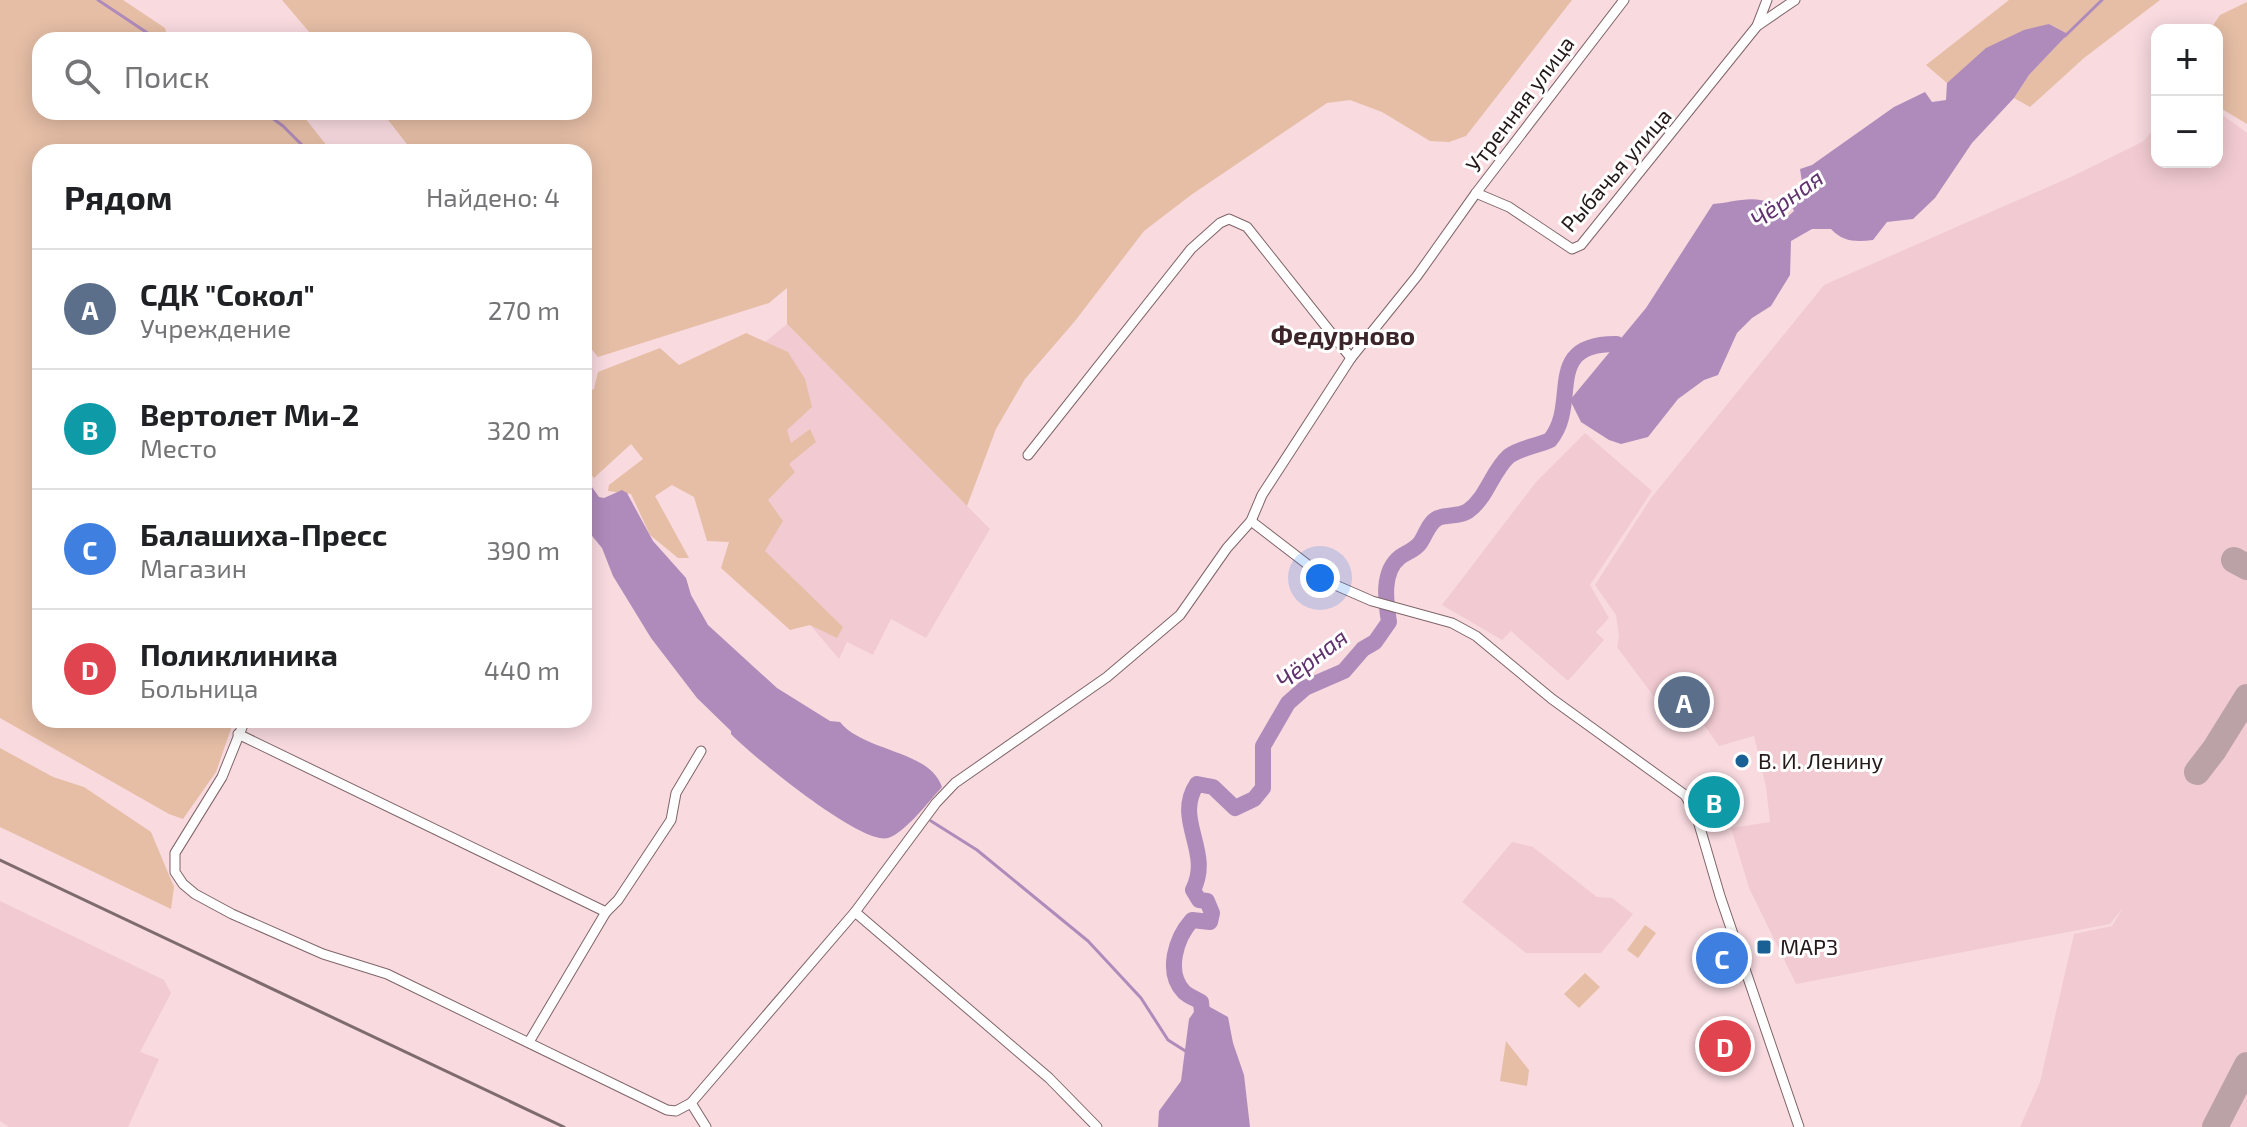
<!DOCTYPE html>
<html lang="ru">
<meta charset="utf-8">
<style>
:root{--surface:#fff;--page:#f6f6f6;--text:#202124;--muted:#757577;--line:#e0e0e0;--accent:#7c3aed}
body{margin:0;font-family:"Exo 2",sans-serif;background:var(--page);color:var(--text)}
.controls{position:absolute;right:24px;top:24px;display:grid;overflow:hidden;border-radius:16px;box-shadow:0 4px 20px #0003}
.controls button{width:72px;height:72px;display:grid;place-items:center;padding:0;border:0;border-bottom:2px solid var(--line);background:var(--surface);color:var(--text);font:40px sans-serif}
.you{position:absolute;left:1320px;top:578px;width:28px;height:28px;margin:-20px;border:6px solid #fff;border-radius:50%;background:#1a73e8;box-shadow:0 0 0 12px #1a73e833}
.badge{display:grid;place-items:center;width:52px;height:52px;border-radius:50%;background:var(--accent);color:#fff;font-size:26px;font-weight:700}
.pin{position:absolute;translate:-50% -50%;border:4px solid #fff;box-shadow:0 2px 8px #0006}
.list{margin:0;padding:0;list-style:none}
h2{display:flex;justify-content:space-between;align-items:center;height:104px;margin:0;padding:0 32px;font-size:34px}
h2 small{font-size:26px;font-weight:400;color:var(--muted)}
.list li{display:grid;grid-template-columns:52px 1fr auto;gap:24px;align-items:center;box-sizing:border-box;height:120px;padding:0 32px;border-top:2px solid var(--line)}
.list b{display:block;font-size:30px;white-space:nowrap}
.list p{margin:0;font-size:26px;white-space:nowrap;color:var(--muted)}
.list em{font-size:26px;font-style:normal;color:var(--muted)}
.icon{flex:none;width:44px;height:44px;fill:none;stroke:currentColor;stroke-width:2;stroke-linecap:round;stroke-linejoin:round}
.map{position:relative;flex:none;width:2247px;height:1127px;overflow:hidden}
.search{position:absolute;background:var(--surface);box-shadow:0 4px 20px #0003;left:32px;top:32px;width:560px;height:88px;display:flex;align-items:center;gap:20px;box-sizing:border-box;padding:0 28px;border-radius:24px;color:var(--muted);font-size:30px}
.panel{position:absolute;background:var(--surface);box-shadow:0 4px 20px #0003;left:32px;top:144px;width:560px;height:584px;border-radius:24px}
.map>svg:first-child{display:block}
</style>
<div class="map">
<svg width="2247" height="1127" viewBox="0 0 2247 1127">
<rect width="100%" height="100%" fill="#f8dadf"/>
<g fill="#f2cbd2">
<polygon points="2217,111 2247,133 2247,1127 2020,1127 2040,1082 2074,934 2112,926 2123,908 2110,924 1796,984 1749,888 1731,828 1770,822 1766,787 1754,736 1719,746 1683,695 1663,709 1617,647 1619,637 1616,615 1595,585 1651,498 1824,285 2073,176 2144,141 2157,124 2157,162 2217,162"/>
<polygon points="787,324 990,529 926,638 891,619 873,655 847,642 839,659 651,437"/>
<polygon points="1585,433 1652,491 1590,585 1609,618 1596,632 1604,640 1568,681 1511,631 1502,640 1442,605 1536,482"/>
<polygon points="1512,842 1533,847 1597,897 1612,898 1633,914 1601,953 1526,953 1462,902"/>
<polygon points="0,901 164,980 171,993 140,1052 159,1059 128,1127 9,1127 0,1121"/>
</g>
<g fill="#e6bea6">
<polygon points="0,0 123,0 165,28 168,38 171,40 40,40 40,112 289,112 304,117 332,152 40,152 40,720 234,720 216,772 183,819 169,814 0,718"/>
<polygon points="282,0 1572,0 1466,136 1449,142 1430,141 1382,112 1350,100 1327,103 1191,195 1144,231 1075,321 1025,379 996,429 967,506 787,324 787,288 769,303 598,357 584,340 584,152 413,152 382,112 584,112 584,40 316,40"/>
<polygon points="2009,0 2160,0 2084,58 2030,107 2014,98 2029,75 2068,34 2049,24 1963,70 1947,83 1926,65"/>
<polygon points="2247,2 2247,124 2217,106 2217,30 2210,30 2220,15"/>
<polygon points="746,333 788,352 805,379 812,407 787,430 791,443 810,429 816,442 789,464 795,472 768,500 783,521 765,551 843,627 837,638 810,625 790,630 721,568 729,542 707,541 694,497 672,485 655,496 689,558 678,558 650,535 631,494 608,491 609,485 643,459 631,444 594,478 584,466 584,395 594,389 598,372 660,348 679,365"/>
<polygon points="0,748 53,777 84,787 151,832 174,887 171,909 0,827"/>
<polygon points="1645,925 1656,933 1638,958 1627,950"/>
<polygon points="1585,973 1600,987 1579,1008 1564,994"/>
<polygon points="1506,1041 1529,1070 1527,1086 1500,1081"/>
</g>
<g fill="#af8bbb">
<path d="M2049 24 2068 34 2029 75 2014 98 1972 143 1935 198 1913 219 1887 222 1873 240C1856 242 1843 242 1831 229H1812L1791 241 1790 275 1771 306 1752 318 1737 333 1718 375 1704 380 1678 399 1648 437 1621 444 1609 440 1581 422 1570 400 1646 308 1713 204C1732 203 1753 194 1772 204 1777 207 1782 214 1786 218L1794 211 1788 197 1803 189 1800 169 1812 165 1894 107 1925 92 1932 102 1946 100 1947 83 1986 48 2024 30Z"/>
<path d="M584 476 599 497 604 498 622 490 627 493 653 541 686 578 691 595 708 625 777 688 830 721 840 722C864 752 930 750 942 787 930 800 905 833 888 838 862 846 751 755 731 734V731L697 698 651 638 613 576 602 548 584 526Z"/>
<polygon points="1201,1002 1228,1017 1233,1043 1244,1075 1250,1127 1158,1127 1159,1111 1181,1081 1189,1019"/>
</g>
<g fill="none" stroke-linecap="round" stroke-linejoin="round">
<g stroke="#af8bbb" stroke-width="3">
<polyline points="98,0 158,40"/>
<polyline points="2065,36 2102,0"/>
<polyline points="264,112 283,126 309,152"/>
<polyline points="931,821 977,850 1088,941 1141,998 1168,1040 1187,1052"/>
</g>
<path stroke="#af8bbb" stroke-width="16" d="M1203 1024 1201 1002C1196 999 1188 996 1184 992 1165 972 1176 938 1192 920L1210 922 1212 913 1207 901 1199 900 1193 890C1213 851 1173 820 1197 784L1213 787 1235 808 1254 799 1263 788V746L1288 703 1305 688 1344 671 1363 649 1375 642 1389 622C1386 602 1381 572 1400 557 1407 552 1415 550 1420 543 1426 535 1428 523 1438 518 1447 514 1459 517 1468 511 1487 498 1492 471 1509 456 1520 448 1537 446 1550 440 1581 403 1541 343 1617 344"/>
<g stroke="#bba2a6" stroke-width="26">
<polyline points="2234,560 2247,567"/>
<polyline points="2197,772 2214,750 2247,697"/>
<polyline points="2215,1127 2247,1065"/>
</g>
<defs>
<g id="street">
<polyline points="1757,26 1767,0"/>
<polyline points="1476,193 1509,207 1572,249 1581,245 1757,26 1795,0"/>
<polyline points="1028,455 1191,249 1220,223 1229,219 1247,227 1351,358"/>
<polyline points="1251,521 1333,584 1372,601 1452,623 1476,636 1552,699 1685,795 1696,814 1720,896 1799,1127"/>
<polyline points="245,720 222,777 175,853 175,872 183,884 195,894 232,914 323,954 387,974 667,1110 676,1111 691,1103 855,912 936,803 955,783 1107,677 1180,615 1227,548 1251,521 1262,495 1351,358 1417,276 1476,193 1624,0"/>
<polyline points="238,734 606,912 529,1042"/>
<polyline points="606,912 618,900 671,820 676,793 701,751"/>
<polyline points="855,912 1049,1078 1097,1127"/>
<polyline points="691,1103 706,1127"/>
</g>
</defs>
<use href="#street" stroke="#7f6569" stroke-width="11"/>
<use href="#street" stroke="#fff" stroke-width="9"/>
<polyline stroke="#7e6b6e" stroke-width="3" points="0,860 564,1127"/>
</g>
<g fill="#196195" stroke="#fff" stroke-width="3">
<circle cx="1742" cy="761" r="8"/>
<rect x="1756" y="939" width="16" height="16" rx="4"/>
</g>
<g text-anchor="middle" stroke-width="6" stroke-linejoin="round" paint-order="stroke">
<g font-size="22" fill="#24191b" stroke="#fff">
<text transform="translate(1520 104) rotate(-53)" y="8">Утренняя улица</text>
<text transform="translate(1616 170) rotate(-49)" y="8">Рыбачья улица</text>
</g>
<g font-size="22" fill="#24191b" stroke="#fff" text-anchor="start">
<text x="1758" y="769">В. И. Ленину</text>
<text x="1780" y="955">МАРЗ</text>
</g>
<g font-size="24" font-style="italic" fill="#60326e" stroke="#fff">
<text transform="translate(1787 199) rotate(-35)" y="8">Чёрная</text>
<text transform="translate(1312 659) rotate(-37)" y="8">Чёрная</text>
</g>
<g font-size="26" font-weight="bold" fill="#3b252a" stroke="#fff">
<text x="1343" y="345">Федурново</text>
</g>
</g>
</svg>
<div class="controls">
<button>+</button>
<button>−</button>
</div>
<div class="you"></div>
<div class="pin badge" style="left:1684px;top:702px;background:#5c6f8a">A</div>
<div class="pin badge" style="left:1714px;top:802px;background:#0f9aa8">B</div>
<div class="pin badge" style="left:1722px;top:958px;background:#3f7fe0">C</div>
<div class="pin badge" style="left:1725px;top:1046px;background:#e0444e">D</div>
<div class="search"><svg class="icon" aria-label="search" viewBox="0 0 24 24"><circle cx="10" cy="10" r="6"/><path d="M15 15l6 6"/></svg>Поиск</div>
<section class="panel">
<h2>Рядом<small>Найдено: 4</small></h2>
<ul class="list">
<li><span class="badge" style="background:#5c6f8a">A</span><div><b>СДК &quot;Сокол&quot;</b><p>Учреждение</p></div><em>270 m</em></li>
<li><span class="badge" style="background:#0f9aa8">B</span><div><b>Вертолет Ми-2</b><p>Место</p></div><em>320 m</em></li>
<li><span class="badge" style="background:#3f7fe0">C</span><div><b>Балашиха-Пресс</b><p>Магазин</p></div><em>390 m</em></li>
<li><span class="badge" style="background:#e0444e">D</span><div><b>Поликлиника</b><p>Больница</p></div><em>440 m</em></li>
</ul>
</section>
</div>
